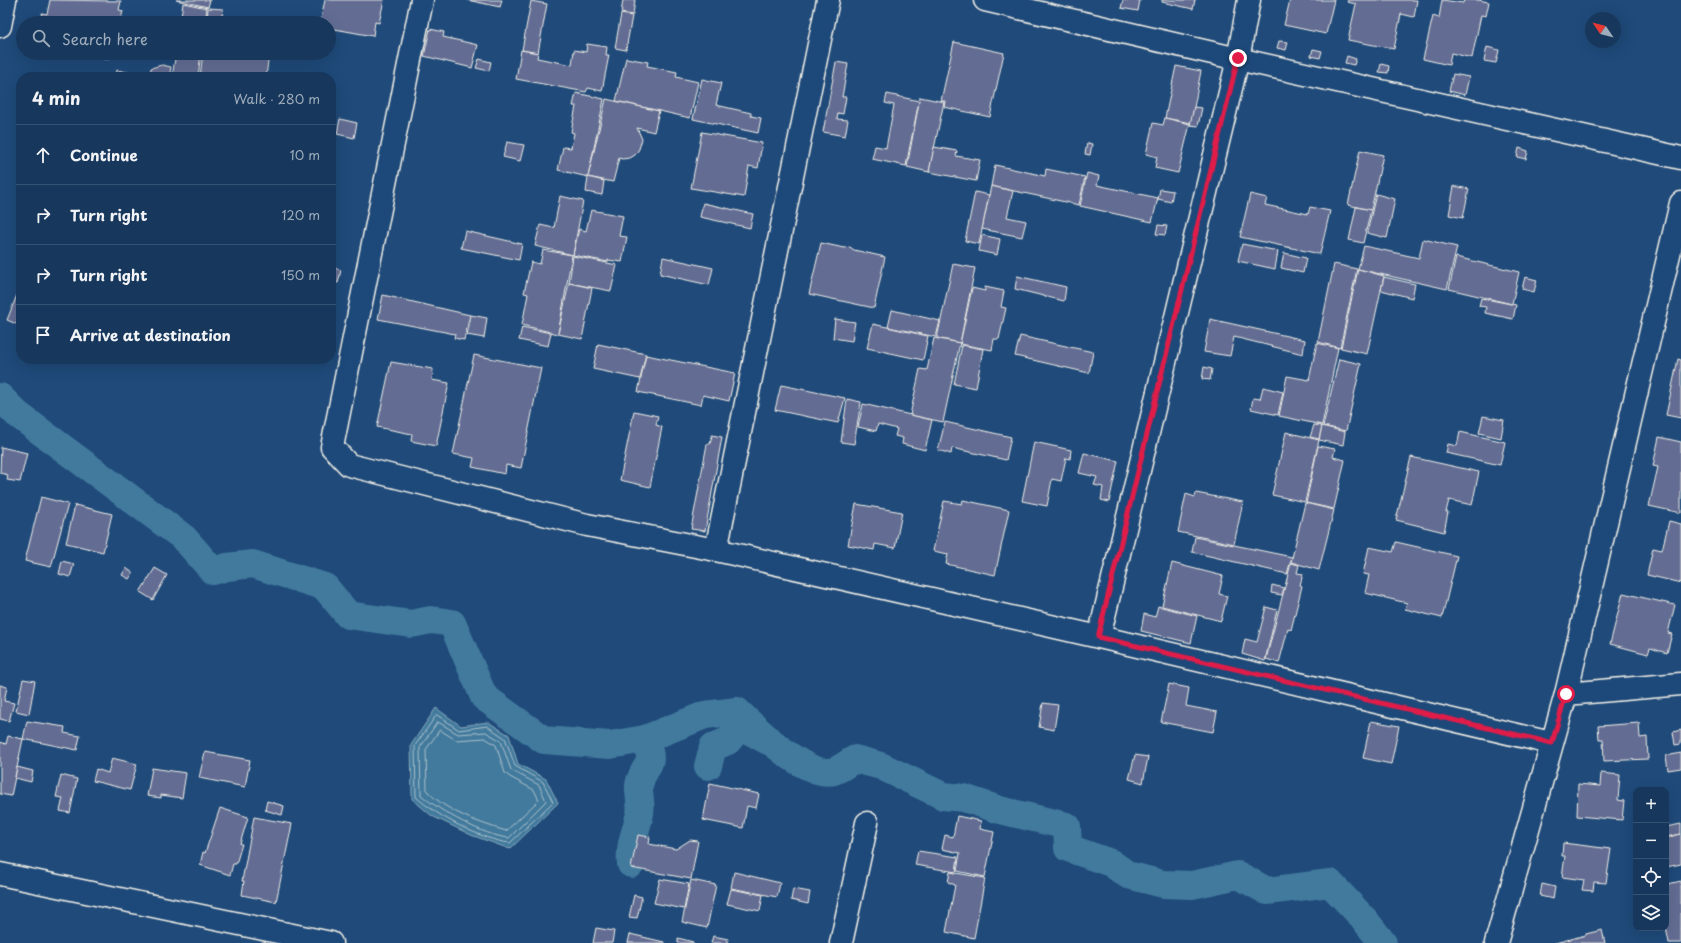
<!DOCTYPE html>
<meta charset="utf-8">
<style>
:root{--surface:#17385c;--page:#244365;--text:#f1f3f6;--muted:#9eacbb;--line:#365272}
body{margin:0;font-family:"Playpen Sans",sans-serif;background:var(--page);color:var(--text)}
.controls{position:absolute;right:12px;bottom:12px;display:grid;overflow:hidden;border-radius:8px;box-shadow:0 4px 16px #0002}
.controls button{width:36px;height:36px;display:grid;place-items:center;padding:0;border:0;border-bottom:1px solid var(--line);background:var(--surface);color:var(--text);font:20px sans-serif}
.compass{position:absolute;left:1585px;top:12px;width:36px;height:36px;border-radius:50%;background:var(--surface);box-shadow:0 4px 16px #0002;rotate:305deg}
.stop{position:absolute;width:12px;height:12px;margin:-9px;border:3px solid #e11d48;border-radius:50%;background:#fff}
.stop.end{background:#e11d48;border-color:#fff;box-shadow:0 1px 4px #0008}
.list{margin:0;padding:0;list-style:none}
h2{display:flex;justify-content:space-between;align-items:center;height:52px;margin:0;padding:0 16px;font-size:17px}
h2 small{font-size:13px;font-weight:400;color:var(--muted)}
.list li{display:grid;grid-template-columns:26px 1fr auto;gap:12px;align-items:center;box-sizing:border-box;height:60px;padding:0 16px;border-top:1px solid var(--line)}
.list b{display:block;font-size:15px;white-space:nowrap}
.list em{font-size:13px;font-style:normal;color:var(--muted)}
.icon{flex:none;width:22px;height:22px;fill:none;stroke:currentColor;stroke-width:2;stroke-linecap:round;stroke-linejoin:round}
.map{position:relative;flex:none;width:1681px;height:943px;overflow:hidden}
.search{position:absolute;background:var(--surface);box-shadow:0 4px 16px #0002;left:16px;top:16px;width:320px;height:44px;display:flex;align-items:center;gap:10px;box-sizing:border-box;padding:0 14px;border-radius:22px;color:var(--muted);font-size:15px}
.panel{position:absolute;background:var(--surface);box-shadow:0 4px 16px #0002;left:16px;top:72px;width:320px;height:292px;border-radius:16px}
.map>svg:first-child{display:block}
</style>
<div class="map">
<svg width="1681" height="943" viewBox="0 0 1681 943">
<rect width="100%" height="100%" fill="#1f4a7a"/>
<filter id="ink" filterUnits="userSpaceOnUse"><feTurbulence type="fractalNoise" baseFrequency=".025" numOctaves="2"/><feDisplacementMap in="SourceGraphic" scale="8" xChannelSelector="R" yChannelSelector="G"/><feConvolveMatrix kernelMatrix="1 2 1 2 8 2 1 2 1" color-interpolation-filters="sRGB"/></filter>
<g filter="url(#ink)">
<polygon fill="#427a9d" stroke="#89aabb" points="436,708 461,726 488,722 509,735 518,764 546,779 558,803 510,849 471,835 432,816 412,799 411,745"/>
<g fill="none" stroke-linecap="round" stroke-linejoin="round">
<g stroke="#adc1ca" stroke-width="1">
<path d="M437 715 459 730 487 726 505 738 515 766 543 782 553 802 510 843C482 840 437 816 416 797L415 746Z"/>
<path d="M438 722 458 734 486 732 501 741 511 770 539 785 546 801 509 838C484 836 440 811 421 795L420 748Z"/>
<path d="M440 730 456 740 485 738 496 745 505 773 510 777 534 790 539 800 506 831C479 823 447 812 427 791L426 750Z"/>
</g>
<g stroke="#427a9d" stroke-width="28">
<path d="M0 397 17 414 184 538 213 571 227 567 253 564 325 587 348 615 411 624 431 620 452 623 484 697 544 740 610 745 645 739 705 715 737 711C755 728 807 779 834 771 841 769 849 762 855 759L881 766 943 796 964 798 1000 810 1067 826 1068 848 1111 863 1128 875 1163 884 1192 885 1238 875 1267 891 1330 883 1364 919 1383 943"/>
<polyline points="708,766 713,747 728,741 737,730 748,730 768,741"/>
<path d="M631 864C629 843 636 833 640 813 642 804 638 794 639 785 644 762 657 768 645 739"/>
</g>
</g>
<g fill="#646d94" stroke="#f4f1e8">
<polygon points="50,0 121,1 119,10 123,11 120,23 40,23 42,13 47,14"/>
<polygon points="176,0 210,0 208,7"/>
<polygon points="325,0 384,0 379,23 375,22 373,36 329,28 329,23 320,23"/>
<polygon points="467,0 502,0 500,7"/>
<polygon points="623,0 635,0 633,15 621,13"/>
<polygon points="1123,0 1140,0 1138,11 1121,8"/>
<polygon points="1162,0 1195,0 1193,9 1162,2"/>
<polygon points="1290,0 1334,0 1326,34 1284,25"/>
<polygon points="1348,0 1417,0 1414,17 1401,14 1394,49 1348,40 1356,4 1347,2"/>
<polygon points="1442,0 1463,3 1464,0 1478,0 1489,2 1486,16 1481,15 1472,58 1451,53 1449,65 1423,59 1433,16 1439,18"/>
<polygon points="531,1 547,4 538,53 522,50"/>
<polygon points="183,3 207,8 205,23 180,23"/>
<polygon points="208,8 223,9 221,23 207,23"/>
<polygon points="621,14 632,16 626,50 615,48"/>
<polygon points="430,29 444,32 443,37 478,45 472,68 424,56"/>
<polygon points="1279,41 1288,42 1286,50 1277,48"/>
<polygon points="954,42 1004,53 990,117 944,107 945,101 941,101"/>
<polygon points="587,44 607,47 606,55 609,55 602,91 588,88 586,92 516,79 521,50 538,53 537,58 572,65 574,50 586,52"/>
<polygon points="1487,47 1499,50 1496,63 1484,61"/>
<polygon points="1313,49 1322,51 1320,58 1311,56"/>
<polygon points="80,53 109,53 108,59"/>
<polygon points="176,53 201,53 198,77 172,77"/>
<polygon points="203,53 269,53 266,77 200,77"/>
<polygon points="1347,56 1356,59 1354,65 1345,63"/>
<polygon points="626,58 648,62 647,66 677,72 676,77 698,82 690,118 616,101"/>
<polygon points="479,59 491,62 489,71 476,68"/>
<polygon points="836,62 848,64 842,97 846,97 843,114 838,113 837,119 848,120 845,136 823,132"/>
<polygon points="1381,64 1389,66 1388,73 1379,72"/>
<polygon points="162,65 171,67 169,77 150,76 151,68"/>
<polygon points="1176,66 1201,71 1191,123 1165,118"/>
<polygon points="117,70 147,76 147,77 116,77"/>
<polygon points="1453,74 1469,77 1465,95 1449,91"/>
<polygon points="702,79 721,83 716,105 751,113 751,116 761,118 758,133 693,119"/>
<polygon points="576,93 604,99 588,177 558,170 563,147 571,148 574,133 571,132 576,106 573,106"/>
<polygon points="887,94 919,101 906,166 872,159 875,146 886,148 894,105 885,103"/>
<polygon points="920,97 944,102 929,172 907,167"/>
<polygon points="606,99 659,111 654,132 637,128 642,139 639,149 635,155 630,158 622,159 619,158 613,182 588,177"/>
<polygon points="1194,107 1202,108 1198,126 1190,125"/>
<polygon points="1165,118 1190,124 1178,173 1155,168 1157,157 1146,154 1153,123 1163,125"/>
<polygon points="340,119 357,123 354,138 337,134"/>
<polygon points="702,132 762,143 758,168 749,166 744,197 691,188"/>
<polygon points="507,142 524,145 520,161 503,157"/>
<polygon points="1087,143 1092,144 1090,155 1085,154"/>
<polygon points="934,147 957,151 956,156 980,160 976,181 929,172"/>
<polygon points="1519,148 1528,151 1526,159 1517,157"/>
<polygon points="1360,150 1383,155 1371,210 1348,205"/>
<polygon points="995,165 1045,176 1046,169 1085,177 1079,205 991,186"/>
<polygon points="1087,173 1099,176 1097,185 1158,198 1152,222 1080,206"/>
<polygon points="588,177 604,181 602,195 586,192"/>
<polygon points="991,186 1013,191 1007,217 1026,221 1022,237 982,229"/>
<polygon points="1454,186 1469,189 1463,218 1449,215"/>
<polygon points="1160,189 1173,191 1171,202 1158,199"/>
<polygon points="975,192 989,195 979,244 965,241"/>
<polygon points="1250,194 1267,198 1265,205 1308,214 1310,207 1330,211 1320,254 1240,237"/>
<polygon points="1376,194 1395,199 1387,238 1367,233"/>
<polygon points="560,196 583,201 573,255 535,246 540,225 554,228"/>
<polygon points="703,203 753,214 750,228 700,217"/>
<polygon points="1356,207 1371,210 1363,243 1349,240"/>
<polygon points="591,210 623,216 619,236 627,237 622,262 608,260 608,262 573,255 579,229 586,231"/>
<polygon points="1158,225 1167,226 1165,235 1156,234"/>
<polygon points="465,231 522,244 519,260 461,248"/>
<polygon points="982,235 1000,239 997,255 979,251"/>
<polygon points="1423,239 1457,247 1447,289 1358,269 1364,246 1419,258"/>
<polygon points="821,243 844,248 850,247 854,250 885,257 874,308 809,294"/>
<polygon points="1242,244 1278,251 1275,269 1238,261"/>
<polygon points="543,250 572,255 558,334 522,325 528,294 524,293 531,262 540,264"/>
<polygon points="1284,253 1306,258 1303,273 1281,268"/>
<polygon points="573,256 617,265 611,291 569,283"/>
<polygon points="663,257 713,268 709,285 660,274"/>
<polygon points="1456,257 1519,272 1512,304 1449,289"/>
<polygon points="953,264 975,268 960,343 937,338"/>
<polygon points="1334,264 1357,269 1340,348 1318,342"/>
<polygon points="331,267 341,270 338,283 331,281"/>
<polygon points="1358,269 1384,276 1367,354 1341,348"/>
<polygon points="1017,276 1066,287 1064,301 1015,289"/>
<polygon points="1384,277 1415,284 1412,298 1381,290"/>
<polygon points="1525,277 1537,280 1534,292 1522,289"/>
<polygon points="569,283 592,288 582,339 558,334"/>
<polygon points="21,285 21,326 7,320"/>
<polygon points="985,287 1004,291 1001,307 1006,308 999,339 994,339 992,350 960,344 972,288 985,291"/>
<polygon points="383,295 470,315 464,340 454,338 455,334 378,319"/>
<polygon points="1481,298 1516,305 1513,319 1485,313 1486,307 1479,306"/>
<polygon points="892,310 940,321 936,337 888,327"/>
<polygon points="471,315 487,318 484,338 467,335"/>
<polygon points="835,319 855,322 852,341 833,338"/>
<polygon points="1210,319 1305,340 1303,354 1234,337 1230,356 1204,352"/>
<polygon points="873,324 928,336 923,360 867,348"/>
<polygon points="522,327 551,333 548,346 519,340"/>
<polygon points="1020,336 1093,352 1089,373 1015,356"/>
<polygon points="934,338 960,343 943,422 910,415 920,369 927,370"/>
<polygon points="1317,343 1338,348 1322,425 1279,416 1287,376 1309,380"/>
<polygon points="598,344 646,354 640,379 593,369"/>
<polygon points="962,345 983,349 976,388 954,384"/>
<polygon points="474,355 541,368 521,468 506,465 505,474 472,467 474,458 453,454"/>
<polygon points="646,355 735,373 729,401 703,395 701,405 638,392"/>
<polygon points="1339,359 1361,364 1346,431 1323,426"/>
<polygon points="1678,359 1681,360 1681,418 1666,415"/>
<polygon points="391,362 433,369 432,380 449,383 436,446 411,441 412,434 377,427"/>
<polygon points="1204,367 1212,369 1210,380 1202,379"/>
<polygon points="781,385 845,398 838,423 775,410"/>
<polygon points="1263,387 1283,392 1278,415 1251,409 1253,398 1260,399"/>
<polygon points="847,399 861,402 854,444 841,442"/>
<polygon points="863,404 932,420 925,450 902,444 903,438 895,436 897,429 878,424 876,431 858,427"/>
<polygon points="634,411 658,416 656,425 662,427 650,487 620,480"/>
<polygon points="1483,416 1504,420 1501,438 1479,433"/>
<polygon points="945,422 1011,437 1006,460 952,448 951,454 938,450"/>
<polygon points="1314,425 1322,426 1319,439 1310,437"/>
<polygon points="1322,426 1345,432 1343,445 1319,440"/>
<polygon points="1286,432 1319,440 1305,502 1272,495"/>
<polygon points="1460,432 1505,442 1500,465 1446,453 1448,444 1457,446"/>
<polygon points="712,435 722,437 705,531 691,529 707,444 710,444"/>
<polygon points="1659,437 1681,442 1681,513 1649,506 1658,467 1653,466"/>
<polygon points="1034,442 1071,450 1070,459 1066,458 1061,481 1052,479 1047,506 1022,501"/>
<polygon points="1318,446 1335,449 1333,457 1345,460 1334,509 1306,503"/>
<polygon points="1,447 27,453 20,482 7,480 8,475 0,473"/>
<polygon points="1084,453 1118,461 1109,502 1101,500 1103,487 1094,485 1097,477 1079,473"/>
<polygon points="1411,457 1479,472 1472,505 1449,500 1446,512 1448,512 1444,532 1396,520"/>
<polygon points="1196,493 1243,502 1234,544 1178,532 1186,494 1195,497"/>
<polygon points="41,497 68,504 51,567 25,561"/>
<polygon points="963,500 1009,510 995,575 946,564 948,554 933,551 944,501 962,504"/>
<polygon points="1305,503 1334,510 1319,570 1291,562"/>
<polygon points="856,504 902,512 895,548 875,544 874,550 848,545"/>
<polygon points="75,505 112,514 103,552 66,543"/>
<polygon points="1669,521 1681,524 1681,583 1647,575 1653,548 1662,550"/>
<polygon points="1195,537 1292,557 1287,574 1192,552"/>
<polygon points="1396,542 1457,556 1442,618 1405,609 1407,603 1365,593 1369,575 1363,574 1369,547 1393,552"/>
<polygon points="62,561 74,564 70,577 59,574"/>
<polygon points="1172,563 1223,576 1219,594 1227,596 1221,621 1162,606"/>
<polygon points="1291,563 1299,565 1297,573 1303,574 1300,585 1302,586 1291,630 1288,629 1279,663 1266,659"/>
<polygon points="126,568 133,573 129,579 122,575"/>
<polygon points="155,568 167,575 153,600 140,592"/>
<polygon points="1272,585 1284,588 1282,595 1271,593"/>
<polygon points="1623,593 1675,605 1668,633 1672,634 1667,653 1650,648 1648,654 1610,644"/>
<polygon points="1158,606 1197,616 1191,643 1141,631 1144,614 1155,617"/>
<polygon points="1266,607 1277,610 1265,661 1242,654 1245,639 1257,642"/>
<polygon points="23,679 35,681 29,714 16,711"/>
<polygon points="1169,684 1189,688 1186,706 1217,712 1213,732 1161,722"/>
<polygon points="0,685 7,687 4,701 14,703 9,721 0,719"/>
<polygon points="1043,703 1058,705 1054,730 1039,727"/>
<polygon points="27,721 65,727 64,733 80,736 77,750 23,739"/>
<polygon points="1371,721 1399,726 1391,764 1363,758"/>
<polygon points="1639,723 1640,738 1647,737 1648,759 1604,761 1603,739 1599,739 1598,726"/>
<polygon points="1681,730 1681,744 1675,745 1673,732"/>
<polygon points="8,736 23,739 11,796 0,794 0,742 6,744"/>
<polygon points="205,752 250,760 245,787 199,778"/>
<polygon points="1681,753 1681,768 1668,770 1666,756"/>
<polygon points="1135,755 1148,757 1143,783 1129,779"/>
<polygon points="112,758 137,764 130,790 93,781 96,769 108,773"/>
<polygon points="17,767 33,771 31,782 15,778"/>
<polygon points="152,768 186,773 182,798 161,795 161,798 147,796"/>
<polygon points="1601,773 1620,775 1618,800 1624,801 1622,820 1577,816 1578,784 1600,786"/>
<polygon points="61,775 77,779 70,813 60,811 63,798 56,797"/>
<polygon points="710,783 759,794 756,808 747,806 743,828 703,820"/>
<polygon points="267,801 284,806 282,815 265,810"/>
<polygon points="220,808 248,817 240,844 242,844 236,864 233,864 230,875 200,865 203,852 205,853"/>
<polygon points="957,816 981,821 980,829 994,832 985,877 957,871 960,853 942,849 945,835 953,837"/>
<polygon points="254,817 292,824 276,902 242,895 244,881 242,881"/>
<polygon points="1681,824 1681,834 1666,837 1666,827"/>
<polygon points="1681,834 1681,864 1666,867 1666,838"/>
<polygon points="638,835 650,837 649,844 676,849 690,840 698,841 691,879 631,868"/>
<polygon points="1563,843 1611,849 1606,883 1594,882 1593,891 1582,890 1584,880 1562,877 1565,856 1562,856"/>
<polygon points="918,851 958,857 956,872 915,865"/>
<polygon points="734,872 780,883 777,897 731,888"/>
<polygon points="950,872 985,878 974,938 946,932 955,885 948,882"/>
<polygon points="660,879 689,884 684,909 654,903"/>
<polygon points="691,880 716,885 707,928 682,922"/>
<polygon points="1681,881 1681,943 1669,943 1666,927 1666,886 1668,886 1668,884"/>
<polygon points="1542,884 1555,887 1553,899 1540,896"/>
<polygon points="731,889 763,895 760,911 727,904"/>
<polygon points="793,889 810,892 808,904 791,900"/>
<polygon points="634,895 642,897 637,918 629,917"/>
<polygon points="596,928 614,931 612,943 593,943"/>
<polygon points="1602,930 1605,943 1555,943 1586,935 1586,934"/>
<polygon points="630,934 664,942 664,943 628,943"/>
<polygon points="713,936 728,939 727,943 711,943"/>
<polygon points="678,938 693,942 693,943 678,943"/>
</g>
<g fill="none" stroke-linecap="round" stroke-linejoin="round">
<defs>
<g id="street">
<polyline points="422,0 332,447 349,465 587,525 716,550 1099,637 1551,743"/>
<polyline points="985,0 1238,59 1681,158"/>
<polyline points="0,26 5,0"/>
<polyline points="716,550 828,0"/>
<polyline points="1099,637 1238,59 1249,0"/>
<polyline points="1566,694 1681,684"/>
<polyline points="0,874 331,943"/>
<polyline points="841,943 867,823"/>
</g>
<polyline id="secondary" points="1496,943 1566,694 1681,203"/>
</defs>
<use href="#street" stroke="#f4f1e8" stroke-width="25"/>
<use href="#secondary" stroke="#f4f1e8" stroke-width="25"/>
<use href="#street" stroke="#1f4a7a" stroke-width="22"/>
<use href="#secondary" stroke="#1f4a7a" stroke-width="22"/>
</g>
</g>
<g fill="none" stroke-linecap="round" stroke-linejoin="round" filter="url(#ink)">
<polyline stroke="#e11d48" stroke-width="5" points="1238,58 1098,637 1552,743 1566,694"/>
</g>
</svg>
<div class="controls">
<button>+</button>
<button>−</button>
<button><svg class="icon" aria-label="locate" viewBox="0 0 24 24"><circle cx="12" cy="12" r="6"/><path d="M12 2v4M12 18v4M2 12h4M18 12h4"/></svg></button>
<button><svg class="icon" aria-label="layers" viewBox="0 0 24 24"><path d="M12 4l9 5-9 5-9-5zM3 14l9 5 9-5"/></svg></button>
</div>
<svg class="compass" viewBox="-18 -18 36 36"><path d="M0-13l5 13h-10z" fill="#e53935"/><path d="M0 13l5-13h-10z" fill="#9eacbb"/></svg>
<div class="stop" style="left:1566px;top:694px"></div>
<div class="stop end" style="left:1238px;top:58px"></div>
<div class="search"><svg class="icon" aria-label="search" viewBox="0 0 24 24"><circle cx="10" cy="10" r="6"/><path d="M15 15l6 6"/></svg>Search here</div>
<section class="panel">
<h2>4 min<small>Walk · 280 m</small></h2>
<ul class="list">
<li><svg class="icon" aria-label="ahead" viewBox="0 0 24 24"><path d="M12 20V5M6 11l6-6 6 6"/></svg><div><b>Continue</b></div><em>10 m</em></li>
<li><svg class="icon" aria-label="right" viewBox="0 0 24 24"><path d="M7 20v-9h11M14 6l5 5-5 5"/></svg><div><b>Turn right</b></div><em>120 m</em></li>
<li><svg class="icon" aria-label="right" viewBox="0 0 24 24"><path d="M7 20v-9h11M14 6l5 5-5 5"/></svg><div><b>Turn right</b></div><em>150 m</em></li>
<li><svg class="icon" aria-label="arrive" viewBox="0 0 24 24"><path d="M6 21V4h12l-3 4 3 4H6"/></svg><div><b>Arrive at destination</b></div></li>
</ul>
</section>
</div>
